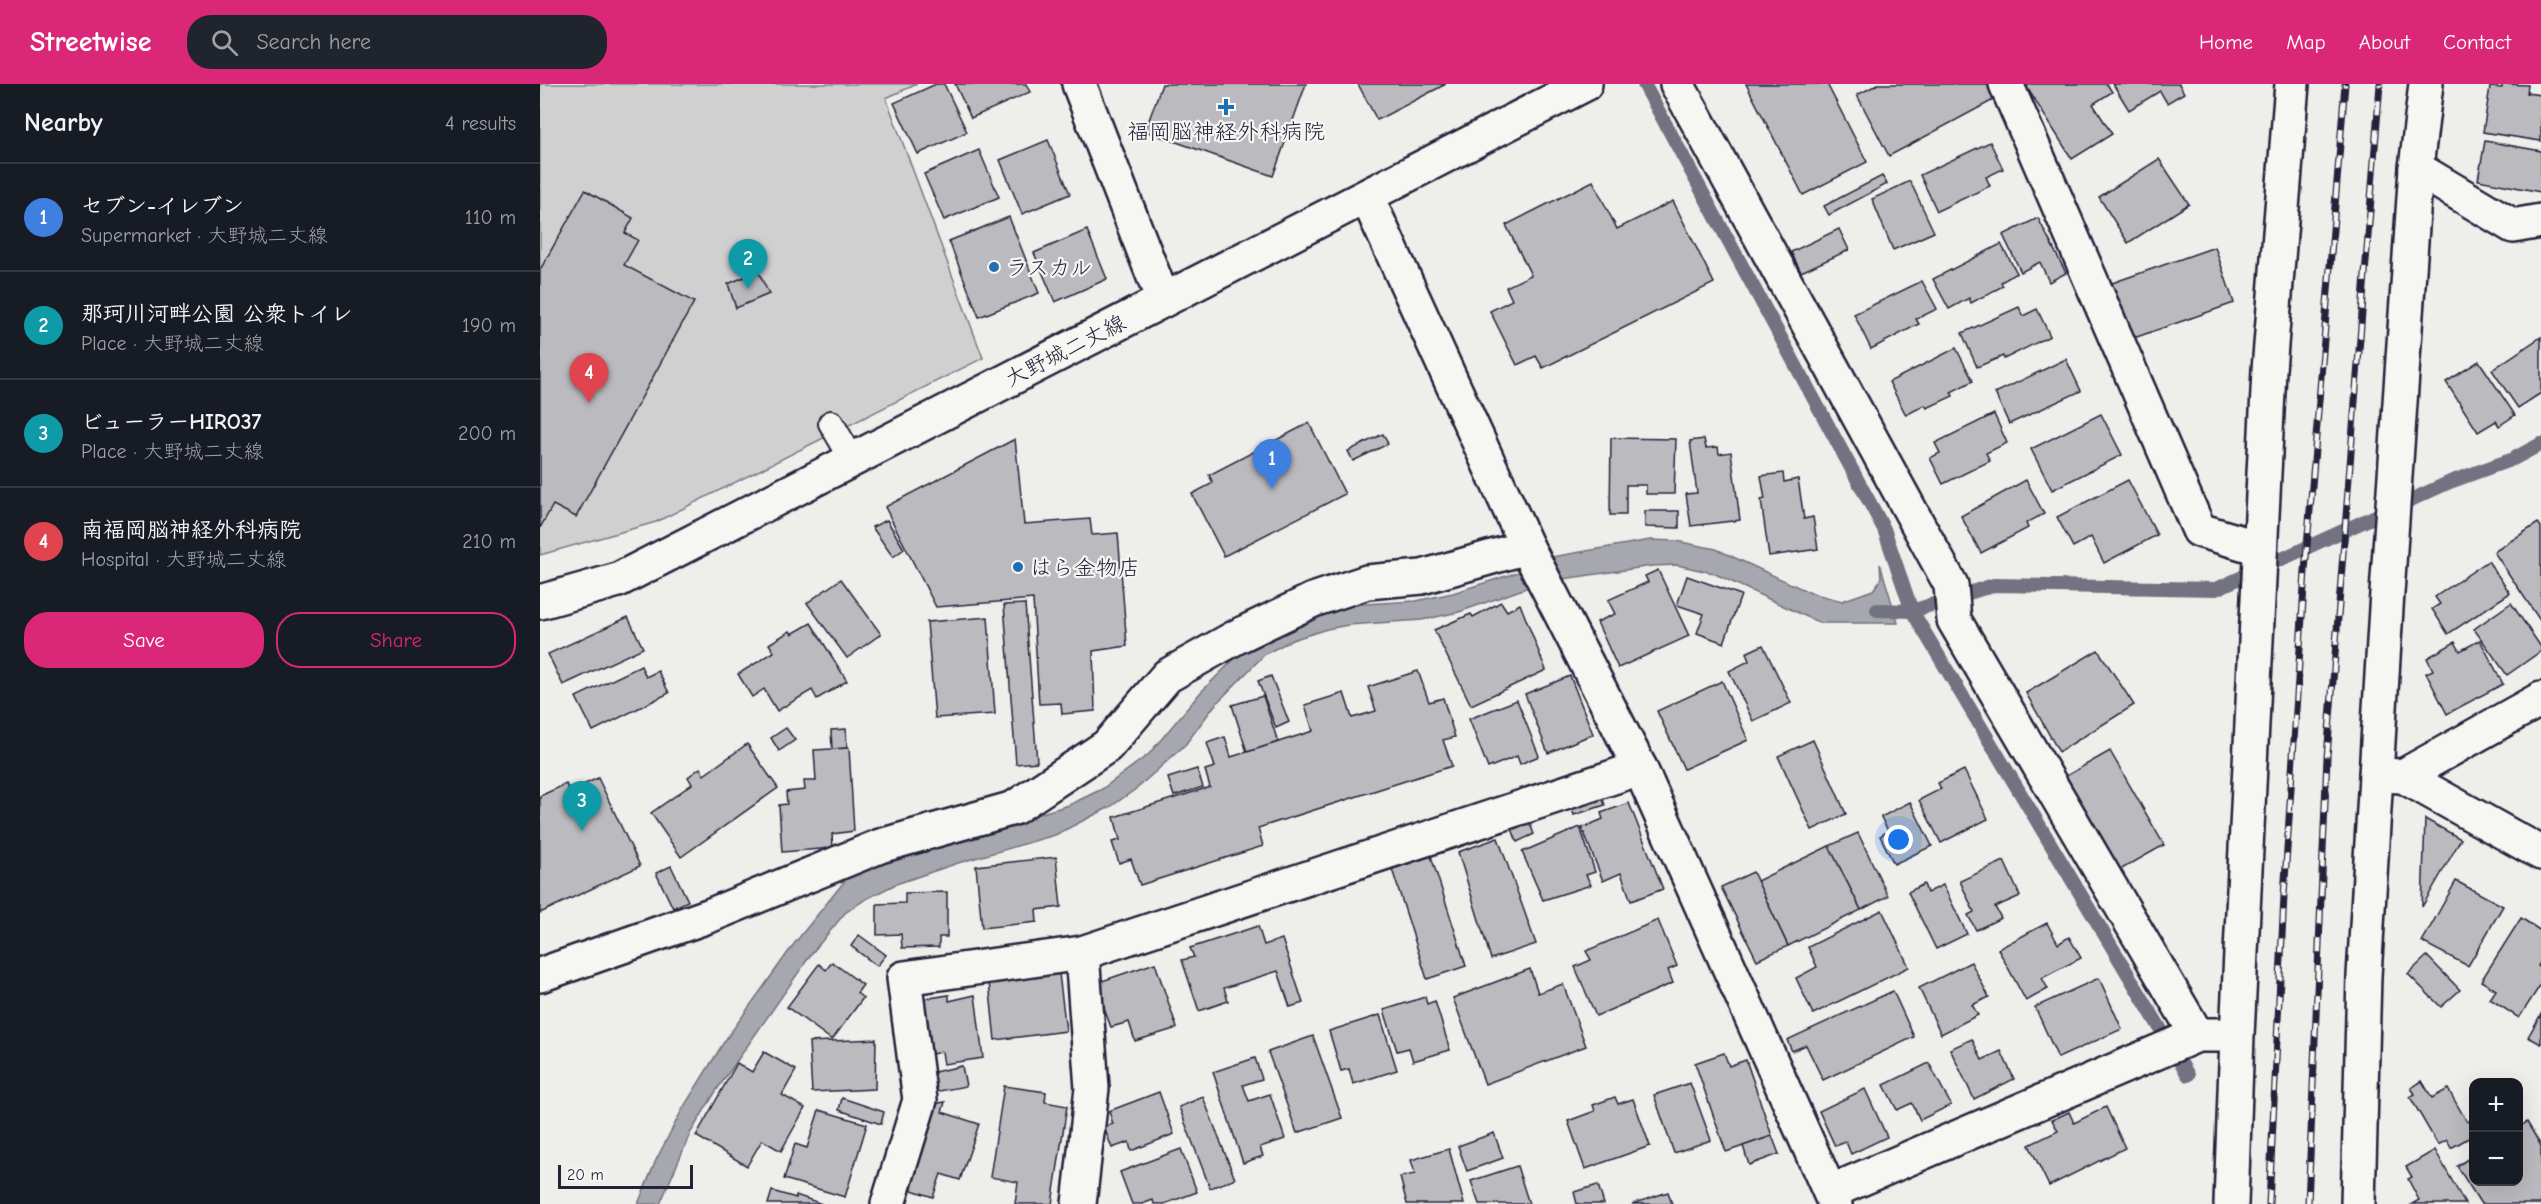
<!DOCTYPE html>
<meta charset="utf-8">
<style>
:root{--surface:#171b24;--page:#20242c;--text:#f1f3f6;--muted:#9ea1a6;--line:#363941;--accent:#db2777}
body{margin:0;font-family:"Comic Neue","Klee One",sans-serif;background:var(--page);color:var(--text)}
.controls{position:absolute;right:18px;bottom:18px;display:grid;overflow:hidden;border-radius:12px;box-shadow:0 6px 24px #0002}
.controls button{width:54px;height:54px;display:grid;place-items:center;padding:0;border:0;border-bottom:2px solid var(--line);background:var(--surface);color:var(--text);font:30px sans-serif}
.scale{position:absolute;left:18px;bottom:15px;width:135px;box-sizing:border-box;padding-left:6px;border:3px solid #22223b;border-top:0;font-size:16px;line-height:21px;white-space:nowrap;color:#22223b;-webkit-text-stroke:4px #f6f6f2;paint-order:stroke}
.you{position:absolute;left:1359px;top:756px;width:21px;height:21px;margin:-15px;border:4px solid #fff;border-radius:50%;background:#1a73e8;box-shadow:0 0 0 9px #1a73e833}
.badge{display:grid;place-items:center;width:39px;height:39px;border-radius:50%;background:var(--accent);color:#fff;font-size:20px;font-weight:700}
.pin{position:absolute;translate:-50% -50px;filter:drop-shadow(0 2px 3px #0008)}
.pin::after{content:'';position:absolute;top:32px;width:21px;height:18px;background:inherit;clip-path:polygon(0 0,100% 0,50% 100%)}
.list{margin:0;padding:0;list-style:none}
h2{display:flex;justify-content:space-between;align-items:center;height:78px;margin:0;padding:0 24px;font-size:26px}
h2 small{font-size:20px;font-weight:400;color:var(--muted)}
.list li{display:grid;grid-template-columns:39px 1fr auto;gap:18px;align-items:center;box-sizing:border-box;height:108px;padding:0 24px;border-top:2px solid var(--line)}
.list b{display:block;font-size:22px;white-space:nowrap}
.list p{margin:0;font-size:20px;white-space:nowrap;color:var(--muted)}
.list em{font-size:20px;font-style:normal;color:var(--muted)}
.actions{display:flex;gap:12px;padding:18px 24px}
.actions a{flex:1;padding:14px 0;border:2px solid var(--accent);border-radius:24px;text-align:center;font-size:21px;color:var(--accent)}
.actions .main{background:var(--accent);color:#fff}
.icon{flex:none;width:33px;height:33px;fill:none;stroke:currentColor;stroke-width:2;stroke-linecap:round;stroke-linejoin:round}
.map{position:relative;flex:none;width:2001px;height:1120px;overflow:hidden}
header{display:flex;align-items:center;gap:36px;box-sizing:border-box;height:84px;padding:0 30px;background:var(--accent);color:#fff}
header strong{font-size:28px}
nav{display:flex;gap:33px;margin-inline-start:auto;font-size:21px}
.search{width:420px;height:54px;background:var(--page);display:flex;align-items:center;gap:15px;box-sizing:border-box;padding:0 21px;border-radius:24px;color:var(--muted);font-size:22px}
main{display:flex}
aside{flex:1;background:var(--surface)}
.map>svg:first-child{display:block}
</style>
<header>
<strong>Streetwise</strong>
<div class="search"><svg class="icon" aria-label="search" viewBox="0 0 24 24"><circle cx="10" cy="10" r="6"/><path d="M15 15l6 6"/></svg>Search here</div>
<nav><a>Home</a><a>Map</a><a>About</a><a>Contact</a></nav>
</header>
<main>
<aside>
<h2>Nearby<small>4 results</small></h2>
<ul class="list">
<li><span class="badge" style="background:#3f7fe0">1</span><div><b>セブン-イレブン</b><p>Supermarket · 大野城二丈線</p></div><em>110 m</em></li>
<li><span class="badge" style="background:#0f9aa8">2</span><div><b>那珂川河畔公園 公衆トイレ</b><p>Place · 大野城二丈線</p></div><em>190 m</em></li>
<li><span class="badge" style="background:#0f9aa8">3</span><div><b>ビューラーHIRO37</b><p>Place · 大野城二丈線</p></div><em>200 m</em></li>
<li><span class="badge" style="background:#e0444e">4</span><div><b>南福岡脳神経外科病院</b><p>Hospital · 大野城二丈線</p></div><em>210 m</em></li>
</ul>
<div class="actions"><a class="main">Save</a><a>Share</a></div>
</aside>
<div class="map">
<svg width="2001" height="1120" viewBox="0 0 2001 1120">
<rect width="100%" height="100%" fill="#eeeeeb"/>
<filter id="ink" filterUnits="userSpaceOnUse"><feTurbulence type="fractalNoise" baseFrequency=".0167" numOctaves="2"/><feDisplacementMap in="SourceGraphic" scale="12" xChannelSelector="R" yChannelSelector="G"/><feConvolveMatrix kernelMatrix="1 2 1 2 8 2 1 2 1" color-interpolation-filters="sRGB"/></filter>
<g filter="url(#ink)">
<polygon fill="#d0d0d1" stroke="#797986" stroke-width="1.5" points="0,0 377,0 346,14 443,274 116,438 0,471"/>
<polygon fill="#a7a7af" stroke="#727281" stroke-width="1.5" points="1110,456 1136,457 1176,465 1271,509 1302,517 1333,506 1341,495 1340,480 1358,539 1280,539 1173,489 1137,481 1112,482 1016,496 989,503 919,528 882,536 808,541 787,545 752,556 725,570 675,621 645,661 596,705 570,723 515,751 418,779 356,800 326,815 305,829 272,869 176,1007 151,1048 120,1120 98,1120 116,1076 143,1024 184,958 254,860 307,794 333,779 529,721 562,705 609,670 660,609 712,557 739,540 807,521 876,517 913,509 985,486 1006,474"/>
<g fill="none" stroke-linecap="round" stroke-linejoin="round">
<g stroke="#727281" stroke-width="14">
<polyline points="1104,0 1344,445 1372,527 1648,991"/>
<polyline points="1337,526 1372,527 1454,501 1676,505 1910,398 1973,375 2001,360"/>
</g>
</g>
<g fill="#bbbbbf" stroke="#22223b" stroke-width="1.5">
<polygon points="396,0 404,0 427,48 378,70 354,19"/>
<polygon points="415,0 486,0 490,8 431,34"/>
<polygon points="622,0 766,0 733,92 605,47"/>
<polygon points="818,0 906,0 837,36"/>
<polygon points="1206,0 1287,0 1327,78 1263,111"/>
<polygon points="1338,0 1451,0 1459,13 1349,72 1317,11"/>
<polygon points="1491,0 1567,0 1572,8 1553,20 1572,50 1532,75 1486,2"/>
<polygon points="1573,0 1639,0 1644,9 1627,19 1620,7 1589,26"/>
<polygon points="1962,0 1988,1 1987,9 2001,11 2001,57 1943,48 1950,3 1962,4"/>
<polygon points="508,56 530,110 482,130 460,76"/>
<polygon points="1945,57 2001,67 2001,108 1938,96"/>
<polygon points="1450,58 1463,85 1446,93 1450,102 1397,127 1380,91"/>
<polygon points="439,66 459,113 404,136 384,90"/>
<polygon points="1619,75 1649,120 1588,159 1559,113"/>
<polygon points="1342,92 1347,100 1289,131 1284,122"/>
<polygon points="1053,97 1077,145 1133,117 1174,199 1003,284 996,272 977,281 950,227 972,216 966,203 991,191 966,141"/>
<polygon points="1370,97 1394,148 1353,166 1332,115"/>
<polygon points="45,106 93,134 85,149 98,156 84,181 154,218 36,433 13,421 0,444 0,186"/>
<polygon points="469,133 499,209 439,233 409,157"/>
<polygon points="1498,134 1526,189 1509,198 1500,178 1481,188 1463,151"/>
<polygon points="1299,145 1309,166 1261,188 1251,168"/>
<polygon points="547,146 567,195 515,218 494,169"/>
<polygon points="1461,160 1477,189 1461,198 1463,202 1431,219 1429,214 1409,225 1393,195"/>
<polygon points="1675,163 1694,219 1591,255 1572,199"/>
<polygon points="218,187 229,210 196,224 188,200"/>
<polygon points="1382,197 1397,225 1376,235 1379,240 1331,265 1314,230"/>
<polygon points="1479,223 1483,232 1497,225 1510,252 1464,275 1463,272 1437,283 1422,249"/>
<polygon points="2001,253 2001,309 1978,324 1952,286"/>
<polygon points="1416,264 1433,297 1411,308 1413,312 1387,324 1385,321 1366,331 1349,298"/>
<polygon points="1526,275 1541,307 1469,340 1455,309"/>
<polygon points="1939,277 1975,331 1959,342 1956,337 1938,348 1906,298"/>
<polygon points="1454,330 1467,359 1446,369 1450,377 1403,400 1390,374 1400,369 1395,359"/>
<polygon points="1561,330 1582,371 1512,406 1491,365"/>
<polygon points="769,339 805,410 684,472 652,410 673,399 669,391"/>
<polygon points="843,350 848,360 813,377 808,367"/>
<polygon points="1071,354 1136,355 1134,410 1106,410 1106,401 1086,401 1086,431 1070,431"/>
<polygon points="475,355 484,440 550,435 552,451 578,449 587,562 553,567 555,627 522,630 521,619 499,620 493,515 396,523 345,423"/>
<polygon points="1164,355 1166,364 1178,363 1179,370 1191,368 1200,436 1151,442 1146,410 1157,409 1150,357"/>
<polygon points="1243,389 1244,398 1258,395 1264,435 1273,433 1278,465 1229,472 1221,416 1225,415 1221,392"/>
<polygon points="1486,396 1504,430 1486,439 1488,444 1441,469 1421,432"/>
<polygon points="1588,396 1617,451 1564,479 1551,453 1533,463 1517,433"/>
<polygon points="1105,427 1139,427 1139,444 1105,443"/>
<polygon points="347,436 364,465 353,473 332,443"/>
<polygon points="1998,439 2001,443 2001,538 1954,468"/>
<polygon points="1948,477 1970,509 1908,550 1892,525 1900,520 1895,513"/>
<polygon points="1118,486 1149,552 1078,584 1057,538 1075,530 1068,516 1108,498 1105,492"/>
<polygon points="1147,492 1201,511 1184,559 1157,549 1164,530 1137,521"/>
<polygon points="301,495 341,550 307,574 267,519"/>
<polygon points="961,518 967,527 980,520 1006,586 931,621 894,546 931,530 933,533"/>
<polygon points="1971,519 2001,563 2001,567 1967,591 1934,545"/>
<polygon points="485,520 497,678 476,680 464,521"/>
<polygon points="88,533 103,564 23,601 8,570"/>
<polygon points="448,533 455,630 395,634 387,538"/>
<polygon points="271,539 307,597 277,615 272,606 237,627 224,605 212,613 198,590 234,568 229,560 250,547 252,550"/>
<polygon points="1940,556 1963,600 1907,630 1886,589 1893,586 1887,574 1915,558 1920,567"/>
<polygon points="1223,561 1251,619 1213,637 1189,587 1209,577 1206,569"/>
<polygon points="1558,566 1594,621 1519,668 1486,609"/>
<polygon points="101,582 106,593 118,587 129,609 53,647 36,613"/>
<polygon points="878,587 889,618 903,614 915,653 903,656 912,682 718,744 723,762 600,801 591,775 579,779 572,758 580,756 574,733 670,703 665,686 675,683 667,659 685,653 691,673 773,647 765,621 804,609 812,634 836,627 828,603"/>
<polygon points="731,592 749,638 736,644 718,597"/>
<polygon points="1030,592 1053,650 1008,669 985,610"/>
<polygon points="1182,597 1208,656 1144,685 1117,627"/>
<polygon points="723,612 738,658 707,668 692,621"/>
<polygon points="977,616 999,672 980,680 977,672 948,684 929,635"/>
<polygon points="246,644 255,656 239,667 231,654"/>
<polygon points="306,645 307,664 292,665 291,646"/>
<polygon points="1273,656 1306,730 1272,746 1238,672"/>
<polygon points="207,660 238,704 141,773 111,729 152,700 148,693 160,684 164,691"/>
<polygon points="309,664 314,747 292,750 293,764 242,768 239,721 247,720 246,708 265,706 264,697 276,697 274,666"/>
<polygon points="1570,667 1624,761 1580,786 1526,692"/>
<polygon points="657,685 663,703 634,712 628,694"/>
<polygon points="1424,686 1448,735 1401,759 1379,716 1401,705 1398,699"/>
<polygon points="58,694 100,782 0,829 0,712 26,700 30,707"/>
<polygon points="1059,704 1065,721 1034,731 1028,715"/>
<polygon points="1370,718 1392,762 1354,780 1340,752 1348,747 1341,733"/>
<polygon points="1089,719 1123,805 1091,817 1081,789 1063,797 1042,744 1063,735 1061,729"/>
<polygon points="988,735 994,750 977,758 971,742"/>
<polygon points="1885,735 1921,755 1882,823"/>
<polygon points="1040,743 1055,788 1046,791 1051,801 1003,816 982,768"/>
<polygon points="1318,749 1348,812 1321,826 1289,762"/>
<polygon points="958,754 996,860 951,875 918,768"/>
<polygon points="1289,762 1321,826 1248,862 1217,797"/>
<polygon points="891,772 926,882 887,895 852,785"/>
<polygon points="516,773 521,823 496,826 497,838 442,844 436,782"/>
<polygon points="1464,777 1480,812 1455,823 1461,834 1436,846 1428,831 1434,828 1420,797"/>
<polygon points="131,782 148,817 133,824 116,789"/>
<polygon points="1213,788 1248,862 1217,876 1181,803"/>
<polygon points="1916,797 1963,822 1928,882 1882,858"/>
<polygon points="1384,800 1387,809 1403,801 1427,850 1396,865 1368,808"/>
<polygon points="407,808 407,853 399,853 399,863 362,864 361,850 337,851 337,820 365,819 365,809"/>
<polygon points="1342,826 1369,883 1273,930 1256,894 1277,883 1268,863"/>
<polygon points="1981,834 2001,847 2001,877 1998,882 2001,884 2001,900 1979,934 1950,915 1956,906 1941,897"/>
<polygon points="1118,836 1137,882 1128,886 1133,899 1056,932 1035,883 1051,876 1046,867"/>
<polygon points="1507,839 1518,860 1529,853 1541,874 1502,894 1508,905 1486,917 1458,865"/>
<polygon points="718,842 724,861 742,855 763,919 750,923 738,887 684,904 688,917 659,927 642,876 654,873 650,864"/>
<polygon points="319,851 346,871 337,882 311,862"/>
<polygon points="1887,872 1920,906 1901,923 1868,890"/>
<polygon points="292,878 323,901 317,909 323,914 292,956 247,923 279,880 286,886"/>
<polygon points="1431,878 1449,913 1432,921 1438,931 1401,950 1379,904"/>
<polygon points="615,879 637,944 595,957 589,938 571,943 563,922 562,897"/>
<polygon points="990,885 998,909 1023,900 1046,962 945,1000 913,914"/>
<polygon points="519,890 526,947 455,956 449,898"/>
<polygon points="1559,894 1582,945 1518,974 1495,923"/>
<polygon points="1353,907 1374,953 1283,996 1266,961 1252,967 1247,956"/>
<polygon points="409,911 409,917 435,911 443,974 404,980 402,968 391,970 384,915"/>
<polygon points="885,913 887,920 895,917 910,966 873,977 869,964 857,967 844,926"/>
<polygon points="2001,930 2001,960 1988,953"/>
<polygon points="840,931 857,986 813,1000 809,985 801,987 789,947"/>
<polygon points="773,952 802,1034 757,1049 728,968"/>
<polygon points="336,955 335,1005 272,1008 269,958"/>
<polygon points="1432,955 1442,976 1461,967 1474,995 1434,1015 1410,965"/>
<polygon points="224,968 256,986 242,1011 265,1024 241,1067 222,1056 207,1082 156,1052 197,979 212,988"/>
<polygon points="1184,969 1189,982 1206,976 1232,1052 1186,1068 1155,979"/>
<polygon points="715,974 722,995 703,1001 709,1017 730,1010 745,1055 720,1063 723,1072 703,1079 673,988"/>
<polygon points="1389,979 1411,1021 1380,1036 1372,1019 1357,1026 1344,1001"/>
<polygon points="422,982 426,1002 389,1009 385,990"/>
<polygon points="1882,997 1892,1014 1908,1005 1927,1038 1934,1034 1934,1051 1911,1064 1907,1056 1898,1061 1870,1013 1875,1010 1871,1004"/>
<polygon points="1150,999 1171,1056 1134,1069 1114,1011"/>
<polygon points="464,1002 506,1008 505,1018 527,1022 512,1120 475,1120 478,1098 450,1093"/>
<polygon points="1325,1005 1347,1053 1311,1070 1306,1058 1295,1062 1279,1027"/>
<polygon points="619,1008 634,1050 591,1067 589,1058 572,1064 564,1043 573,1040 569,1027"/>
<polygon points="663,1013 695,1095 670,1104 639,1023"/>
<polygon points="1075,1013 1078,1020 1093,1015 1110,1062 1045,1085 1028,1037 1055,1027 1053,1021"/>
<polygon points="302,1014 344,1028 341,1040 299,1026"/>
<polygon points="405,1018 402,1028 439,1040 420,1096 401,1090 393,1113 366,1104 393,1020"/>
<polygon points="1566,1023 1585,1064 1509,1102 1489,1061 1518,1047 1512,1036 1529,1028 1534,1039"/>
<polygon points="279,1026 327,1040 305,1113 244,1095 255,1060 267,1064"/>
<polygon points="1987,1038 2001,1062 2001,1120 1941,1120 1917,1082 1934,1071 1934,1098 1978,1098 1978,1044"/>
<polygon points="954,1049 963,1074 927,1087 918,1062"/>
<polygon points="1232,1052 1239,1070 1209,1081 1203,1062"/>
<polygon points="641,1065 657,1108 624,1120 614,1120 613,1116 602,1120 592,1120 580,1088"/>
<polygon points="909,1065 924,1120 867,1120 860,1093 875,1090 871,1076"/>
<polygon points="1895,1066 1925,1120 1872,1120 1879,1116 1868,1095 1872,1093 1866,1083"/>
<polygon points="977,1082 989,1120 939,1120 931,1097"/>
<polygon points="1058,1101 1064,1120 1037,1120 1034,1108"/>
<polygon points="232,1107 256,1114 256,1111 282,1120 228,1120"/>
<polygon points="1128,1108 1132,1120 1092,1120"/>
</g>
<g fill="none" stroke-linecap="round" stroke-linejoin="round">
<defs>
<polyline id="lane" points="291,339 312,375"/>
<g id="street">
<polyline points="539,0 623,216"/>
<polyline points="1137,0 1411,501 1414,536 1657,951"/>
<polyline points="1466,0 1659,446 1719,464"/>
<polyline points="1876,84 1973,142 2001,137"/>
<polyline points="827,113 987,463 1100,684 1295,1120"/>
<polyline points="1836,691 1863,692 2001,769"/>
<polyline points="1863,692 2001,615"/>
<polyline points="0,891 171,831 340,762 474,724 567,662 627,592 698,552 773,516 827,498 882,493 987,463"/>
<polyline points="1290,1108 1657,951 1679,951"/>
<polyline points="348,1120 380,1016 364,894 542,869"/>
<polyline points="539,1120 552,1004 542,869 1100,684"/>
</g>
<g id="secondary">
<polyline points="1691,1120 1697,952 1729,286 1752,0"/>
<polyline points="1818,1120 1824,892 1846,524 1876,84 1886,0"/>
</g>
<polyline id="primary" points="0,518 78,496 1045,0"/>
</defs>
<use href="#lane" stroke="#22223b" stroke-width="28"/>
<use href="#street" stroke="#22223b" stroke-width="38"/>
<use href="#secondary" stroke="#22223b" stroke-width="38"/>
<use href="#primary" stroke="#22223b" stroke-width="38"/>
<use href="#lane" stroke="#f6f6f2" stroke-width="24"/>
<use href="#street" stroke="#f6f6f2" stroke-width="33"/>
<use href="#secondary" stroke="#f6f6f2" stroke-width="33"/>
<use href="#primary" stroke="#f6f6f2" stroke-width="33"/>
<defs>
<g id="rail">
<polyline points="1729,1120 1744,812 1765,487 1805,0"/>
<polyline points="1768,1120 1787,673 1840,0"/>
</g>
</defs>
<use href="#rail" stroke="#22223b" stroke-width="7"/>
<use href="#rail" stroke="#f6f6f2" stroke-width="4.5" stroke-dasharray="14" stroke-linecap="butt"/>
</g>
</g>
<g fill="#1f6fb2" stroke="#f6f6f2" stroke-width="2">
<path d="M683 14h6v6h6v6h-6v6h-6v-6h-6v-6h6z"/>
<circle cx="454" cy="183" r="6"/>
<circle cx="478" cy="483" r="6"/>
</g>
<g text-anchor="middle" stroke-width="4.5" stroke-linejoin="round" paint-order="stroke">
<g font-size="22" fill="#22223b" stroke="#f6f6f2" text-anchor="start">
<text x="686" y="55" text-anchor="middle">福岡脳神経外科病院</text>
<text x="466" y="191">ラスカル</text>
<text x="490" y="491">はら金物店</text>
</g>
<g font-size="22" fill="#22223b" stroke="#f6f6f2">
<text transform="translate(525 266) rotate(-27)" y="8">大野城二丈線</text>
</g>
</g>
</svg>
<div class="controls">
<button>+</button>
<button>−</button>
</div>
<div class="scale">20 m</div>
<div class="you"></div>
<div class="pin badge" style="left:732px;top:405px;background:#3f7fe0">1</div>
<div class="pin badge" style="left:208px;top:205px;background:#0f9aa8">2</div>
<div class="pin badge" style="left:42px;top:747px;background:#0f9aa8">3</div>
<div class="pin badge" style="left:49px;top:319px;background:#e0444e">4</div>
</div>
</main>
